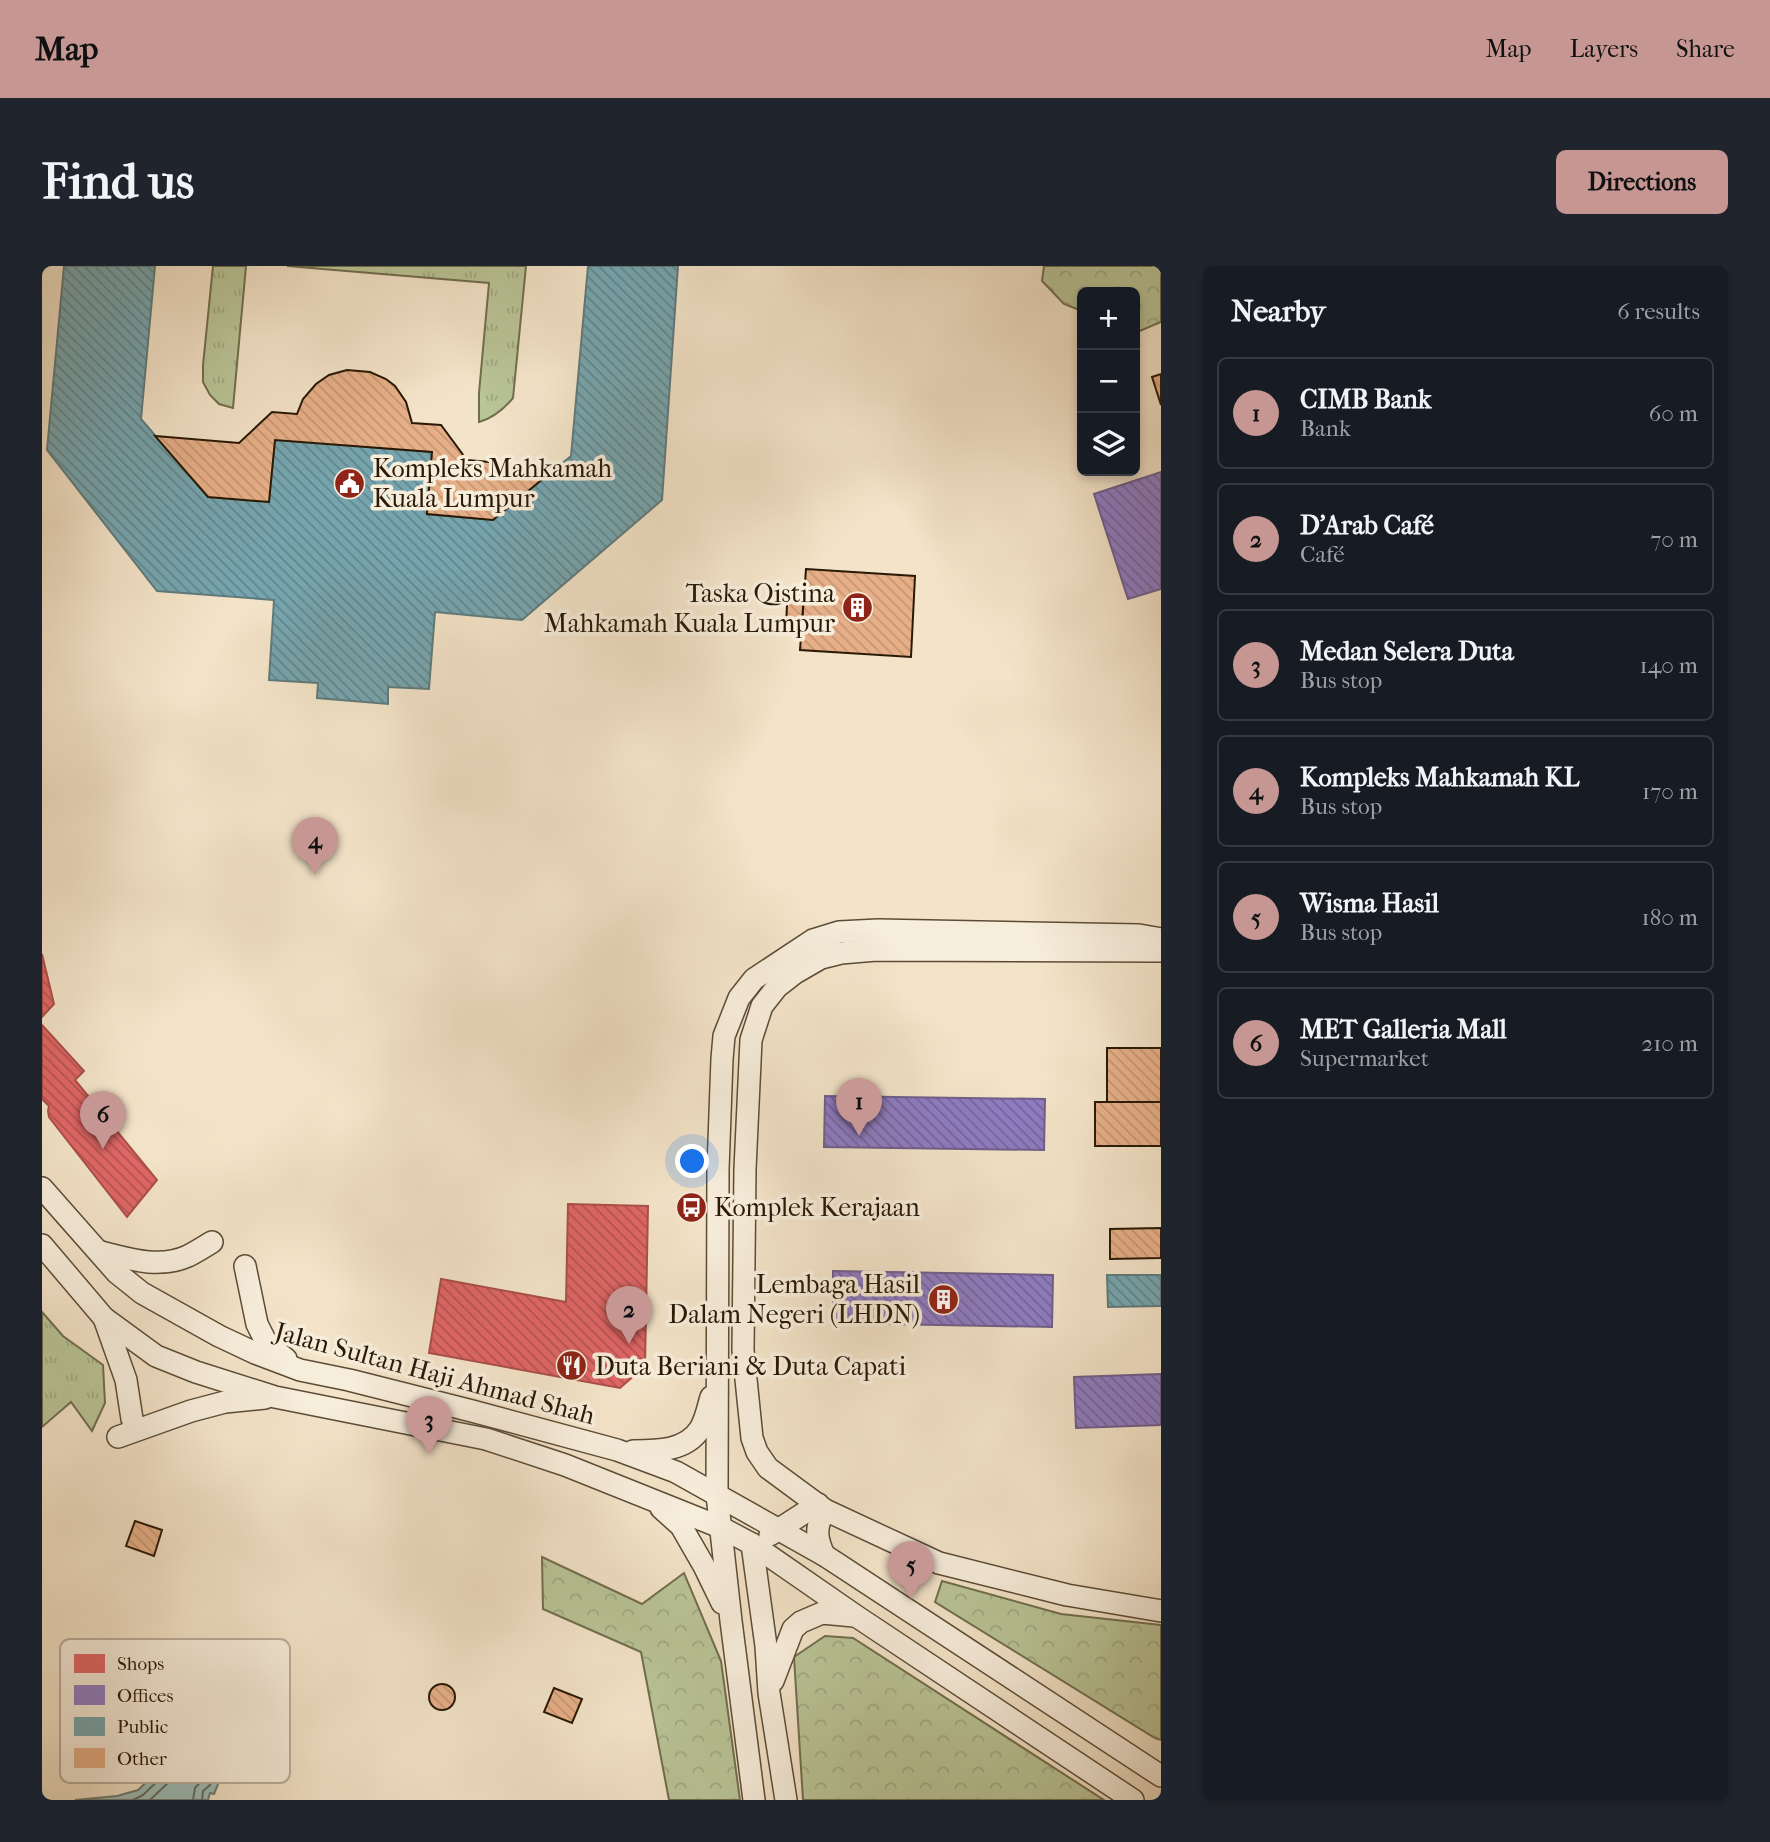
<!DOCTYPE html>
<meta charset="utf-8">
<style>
:root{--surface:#171b24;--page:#20242c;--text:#f1f3f6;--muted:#9ea1a6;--line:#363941;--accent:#c59692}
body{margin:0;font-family:"IM FELL French Canon",serif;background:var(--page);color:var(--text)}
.controls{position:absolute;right:21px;top:21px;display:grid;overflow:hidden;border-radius:10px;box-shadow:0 4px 10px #0003}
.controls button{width:63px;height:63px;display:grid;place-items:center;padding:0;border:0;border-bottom:2px solid var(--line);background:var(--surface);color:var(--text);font:35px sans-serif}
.you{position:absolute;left:651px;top:896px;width:24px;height:24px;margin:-18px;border:5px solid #fff;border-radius:50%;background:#1a73e8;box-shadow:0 0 0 10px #1a73e833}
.badge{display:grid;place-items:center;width:46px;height:46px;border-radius:50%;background:var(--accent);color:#111;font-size:23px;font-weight:700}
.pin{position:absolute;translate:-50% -58px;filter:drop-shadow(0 2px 4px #0008)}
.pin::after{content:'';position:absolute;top:37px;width:24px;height:21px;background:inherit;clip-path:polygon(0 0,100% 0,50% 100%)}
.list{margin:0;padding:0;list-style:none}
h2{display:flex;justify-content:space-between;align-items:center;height:91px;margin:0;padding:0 28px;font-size:30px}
h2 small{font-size:23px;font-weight:400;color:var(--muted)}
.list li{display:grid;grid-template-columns:46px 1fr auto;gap:21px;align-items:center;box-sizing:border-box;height:112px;margin:0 14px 14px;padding:0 14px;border:2px solid var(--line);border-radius:10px}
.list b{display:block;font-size:26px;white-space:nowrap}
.list p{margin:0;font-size:23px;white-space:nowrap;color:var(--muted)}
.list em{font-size:23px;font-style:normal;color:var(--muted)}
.icon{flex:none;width:38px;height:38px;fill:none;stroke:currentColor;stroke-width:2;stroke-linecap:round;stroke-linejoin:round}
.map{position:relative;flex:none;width:1119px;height:1534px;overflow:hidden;border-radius:10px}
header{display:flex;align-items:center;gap:42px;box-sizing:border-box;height:98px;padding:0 35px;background:var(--accent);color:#111}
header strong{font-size:33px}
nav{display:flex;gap:38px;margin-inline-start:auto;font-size:24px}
.intro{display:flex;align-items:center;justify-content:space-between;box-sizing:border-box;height:168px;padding:0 42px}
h1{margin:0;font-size:49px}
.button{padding:18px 32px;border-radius:10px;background:var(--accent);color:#111;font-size:24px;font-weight:700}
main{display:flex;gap:42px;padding:0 42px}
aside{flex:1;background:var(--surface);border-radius:10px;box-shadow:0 4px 10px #0003}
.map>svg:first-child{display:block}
</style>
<header>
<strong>Map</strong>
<nav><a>Map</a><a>Layers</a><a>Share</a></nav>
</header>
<div class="intro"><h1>Find us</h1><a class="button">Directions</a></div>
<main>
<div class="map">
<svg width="1119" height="1534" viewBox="0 0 1119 1534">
<defs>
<pattern id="grass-tufts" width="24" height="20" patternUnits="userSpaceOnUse" patternTransform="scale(1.75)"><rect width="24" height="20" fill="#b9c497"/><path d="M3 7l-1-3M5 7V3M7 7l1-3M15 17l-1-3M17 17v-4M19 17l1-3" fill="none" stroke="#9fa881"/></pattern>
<pattern id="forest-crowns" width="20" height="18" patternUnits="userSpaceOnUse" patternTransform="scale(1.75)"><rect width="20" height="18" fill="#b9c497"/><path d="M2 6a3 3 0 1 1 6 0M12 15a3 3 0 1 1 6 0" fill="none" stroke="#9fa881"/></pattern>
<pattern id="shops-back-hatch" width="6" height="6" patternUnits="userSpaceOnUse" patternTransform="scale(1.75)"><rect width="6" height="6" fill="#e06666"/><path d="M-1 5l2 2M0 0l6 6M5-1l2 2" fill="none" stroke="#b65352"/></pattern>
<pattern id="offices-back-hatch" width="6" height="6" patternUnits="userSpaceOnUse" patternTransform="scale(1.75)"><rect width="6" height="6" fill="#8e7cc3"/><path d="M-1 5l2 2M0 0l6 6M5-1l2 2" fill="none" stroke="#74659c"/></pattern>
<pattern id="public-back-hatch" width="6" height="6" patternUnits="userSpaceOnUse" patternTransform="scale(1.75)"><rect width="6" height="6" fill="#76a5af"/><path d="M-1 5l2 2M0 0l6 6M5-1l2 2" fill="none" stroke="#61868c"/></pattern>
<pattern id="building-back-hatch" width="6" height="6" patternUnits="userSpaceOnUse" patternTransform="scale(1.75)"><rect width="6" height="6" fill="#e6af88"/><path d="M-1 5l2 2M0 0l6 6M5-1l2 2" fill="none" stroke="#c59674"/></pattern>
</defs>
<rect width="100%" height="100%" fill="#f3e3c8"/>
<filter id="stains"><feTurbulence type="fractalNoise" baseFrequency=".00286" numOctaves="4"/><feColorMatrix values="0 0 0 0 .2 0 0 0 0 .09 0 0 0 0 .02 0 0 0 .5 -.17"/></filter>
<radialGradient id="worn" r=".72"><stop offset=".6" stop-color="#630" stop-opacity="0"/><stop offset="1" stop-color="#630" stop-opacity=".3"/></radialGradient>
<g fill="url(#grass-tufts)" stroke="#716e4e" stroke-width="2">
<polygon points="171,0 204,0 191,142 177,138 168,129 161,116 161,99"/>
<path d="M245 0H484L471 132C461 144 451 152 437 156V127L447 17Z"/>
<polygon points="0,1046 21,1070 61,1099 63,1137 50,1165 29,1136 0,1161"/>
</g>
<g fill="url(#forest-crowns)" stroke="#716e4e" stroke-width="2">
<polygon points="1002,0 1119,0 1119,56 1093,67 1093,26 1040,26 1040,45 1022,38 1000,15"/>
<polygon points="500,1291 600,1338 642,1307 679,1395 698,1534 627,1534 599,1386 501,1343"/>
<polygon points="900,1315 1019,1348 1119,1359 1119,1474 1113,1472 893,1336"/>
<polygon points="783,1370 811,1372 1062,1534 761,1534 752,1391"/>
</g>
<polygon fill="#9cbdba" stroke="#6e7b72" stroke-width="2" points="168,1455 182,1456 198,1464 172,1528 168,1527 166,1534 33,1534 75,1530 96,1524 143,1479 155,1461"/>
<g fill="url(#shops-back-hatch)" stroke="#a94f49" stroke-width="2">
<polygon points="0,688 12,738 0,751"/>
<polygon points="0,759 42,805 33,814 115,914 85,951 7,851 6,845 7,840 0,833"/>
<polygon points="526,938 606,940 603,1100 578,1122 387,1087 399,1013 524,1036"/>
</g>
<g fill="url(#offices-back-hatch)" stroke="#705e8a" stroke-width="2">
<polygon points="1119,206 1119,323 1086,333 1052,228"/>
<polygon points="783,830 1003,833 1002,884 782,881"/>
<polygon points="791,1005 1011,1009 1010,1061 791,1057"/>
<polygon points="1119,1108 1119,1159 1034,1162 1032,1111"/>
</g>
<g fill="url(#public-back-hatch)" stroke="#5f7b7c" stroke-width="2">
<polygon points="22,0 113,0 99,153 166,231 227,236 233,174 390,186 385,248 451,254 529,190 546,0 636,0 620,234 480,354 393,346 387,423 346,421 346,438 275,432 276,417 227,414 232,334 115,325 5,184"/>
<polygon points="1065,1009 1119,1009 1119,1040 1066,1041"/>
</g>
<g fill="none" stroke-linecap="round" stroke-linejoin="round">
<g stroke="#626b60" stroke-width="2">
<polyline points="91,1534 101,1529 148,1484 160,1466 170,1462 180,1463 187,1467 188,1470 168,1519 161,1525 160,1534"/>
<polyline points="108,1534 154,1490 166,1474 174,1472 176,1476 161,1513 153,1522 151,1534"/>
</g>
</g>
<g fill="url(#building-back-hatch)" stroke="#291906" stroke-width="2">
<polygon points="305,104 328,106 344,113 353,120 364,136 370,157 399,159 425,194 514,202 451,254 385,248 390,186 233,174 227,236 166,231 113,170 197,177 230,146 255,148 261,133 274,118 287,109"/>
<polygon points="1119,108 1119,139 1110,111"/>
<polygon points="764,303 873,310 869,391 758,384"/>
<polygon points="746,325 762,326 760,357 744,356"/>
<rect x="1065" y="782" width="54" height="54"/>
<rect x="1053" y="836" width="66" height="44"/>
<polygon points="1119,962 1119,992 1068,993 1068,963"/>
<polygon points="93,1255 120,1264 112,1290 84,1280"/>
<circle cx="400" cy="1431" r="13"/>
<polygon points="512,1422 540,1433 530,1457 502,1446"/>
</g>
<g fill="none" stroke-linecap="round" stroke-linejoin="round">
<defs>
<g id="minor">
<polyline points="1119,685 834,684 799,687 779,692 753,707 735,721 720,740 709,774 703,903 701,1084 710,1172 715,1186 726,1202 783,1244 897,1297 1025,1329 1119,1345"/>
<polyline points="0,922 75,1007 100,1027 177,1070 213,1087 258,1104 307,1114 430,1145 575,1184 634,1206 782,1289 1119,1510"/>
<polyline points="0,979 62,1052 114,1090 154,1106 233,1131 444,1173 523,1199 678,1261 710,1278 814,1350 1091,1534"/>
<path d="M59 986C87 993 117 1003 146 990 154 986 162 981 170 976"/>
<polyline points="203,1000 215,1058 225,1078 244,1093"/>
<polyline points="62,1052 84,1114 90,1153"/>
<polyline points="76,1171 149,1145 183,1136 223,1132"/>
<path d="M591 1185C615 1185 644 1185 658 1163 664 1153 666 1141 669 1131"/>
<polyline points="619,1242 639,1260 662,1300 680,1337"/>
<polyline points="728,1269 776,1238"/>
<polyline points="710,1278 724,1380 727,1427 744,1534"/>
<path d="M782 1289C774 1271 773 1261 783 1244"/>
<polyline points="731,1415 751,1363 759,1356 780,1347 812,1350"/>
<polyline points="712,1534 689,1355 675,1229 676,903 680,793 682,770 697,732 712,713 771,674 797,666 836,664 1097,669 1119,673"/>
</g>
</defs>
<use href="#minor" stroke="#5c4c36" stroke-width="24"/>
<use href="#minor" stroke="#f7eddb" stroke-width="21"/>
</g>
<defs>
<symbol id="civic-disc" viewBox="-11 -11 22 22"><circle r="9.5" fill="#8f2418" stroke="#f7eddb"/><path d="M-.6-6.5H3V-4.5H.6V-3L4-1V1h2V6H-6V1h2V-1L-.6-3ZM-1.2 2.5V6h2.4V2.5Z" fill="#fff"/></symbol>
<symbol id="building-disc" viewBox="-11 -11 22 22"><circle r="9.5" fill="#8f2418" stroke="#f7eddb"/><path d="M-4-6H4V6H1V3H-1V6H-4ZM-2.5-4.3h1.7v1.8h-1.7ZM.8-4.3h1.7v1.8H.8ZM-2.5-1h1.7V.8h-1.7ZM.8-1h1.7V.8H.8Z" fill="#fff"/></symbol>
<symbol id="bus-disc" viewBox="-11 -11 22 22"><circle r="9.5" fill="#8f2418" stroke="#f7eddb"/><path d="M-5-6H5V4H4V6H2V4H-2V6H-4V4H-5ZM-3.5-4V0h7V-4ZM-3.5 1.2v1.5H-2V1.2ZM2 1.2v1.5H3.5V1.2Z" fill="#fff"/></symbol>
<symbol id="restaurant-disc" viewBox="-11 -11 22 22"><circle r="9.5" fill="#8f2418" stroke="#f7eddb"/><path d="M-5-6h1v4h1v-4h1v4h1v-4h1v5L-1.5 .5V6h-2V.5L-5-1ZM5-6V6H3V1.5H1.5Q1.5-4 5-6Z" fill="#fff"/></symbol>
</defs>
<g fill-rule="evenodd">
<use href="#civic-disc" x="290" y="200" width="35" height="35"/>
<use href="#building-disc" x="798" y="324" width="35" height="35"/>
<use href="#bus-disc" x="632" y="924" width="35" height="35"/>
<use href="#building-disc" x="884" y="1016" width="35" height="35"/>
<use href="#restaurant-disc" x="512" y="1082" width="35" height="35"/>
</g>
<g text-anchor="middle" stroke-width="7" stroke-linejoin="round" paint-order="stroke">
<g font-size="26" fill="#291906" stroke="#f7eddb" text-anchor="start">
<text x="331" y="211">Kompleks Mahkamah<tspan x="331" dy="30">Kuala Lumpur</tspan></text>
<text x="793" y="336" text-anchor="end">Taska Qistina<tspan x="793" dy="30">Mahkamah Kuala Lumpur</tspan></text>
<text x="672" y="950">Komplek Kerajaan</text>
<text x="878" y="1027" text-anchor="end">Lembaga Hasil<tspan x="878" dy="30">Dalam Negeri (LHDN)</tspan></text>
<text x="553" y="1109">Duta Beriani &amp; Duta Capati</text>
</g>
<g font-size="26" fill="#291906" stroke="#f7eddb">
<text transform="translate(393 1107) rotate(15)" y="9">Jalan Sultan Haji Ahmad Shah</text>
</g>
</g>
<rect x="18" y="1373" width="230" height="144" rx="10" fill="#f7eddb" stroke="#b9ad9b" stroke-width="2"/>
<rect x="32" y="1388" width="31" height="19" fill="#e06666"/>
<rect x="32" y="1419" width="31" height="20" fill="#8e7cc3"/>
<rect x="32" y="1451" width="31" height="19" fill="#76a5af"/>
<rect x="32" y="1482" width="31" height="20" fill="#e6af88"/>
<g font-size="19" fill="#291906">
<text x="75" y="1404">Shops</text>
<text x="75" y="1436">Offices</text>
<text x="75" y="1467">Public</text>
<text x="75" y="1499">Other</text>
</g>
<rect width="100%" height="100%" filter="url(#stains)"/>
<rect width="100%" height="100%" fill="url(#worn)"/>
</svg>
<div class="controls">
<button>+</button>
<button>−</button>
<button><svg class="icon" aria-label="layers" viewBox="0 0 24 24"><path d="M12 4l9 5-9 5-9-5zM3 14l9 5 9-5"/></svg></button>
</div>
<div class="you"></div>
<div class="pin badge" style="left:817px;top:870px">1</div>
<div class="pin badge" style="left:587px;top:1078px">2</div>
<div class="pin badge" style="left:387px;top:1188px">3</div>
<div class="pin badge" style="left:273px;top:609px">4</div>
<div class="pin badge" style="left:869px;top:1333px">5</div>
<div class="pin badge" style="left:61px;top:883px">6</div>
</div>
<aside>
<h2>Nearby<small>6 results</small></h2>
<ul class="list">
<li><span class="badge">1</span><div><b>CIMB Bank</b><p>Bank</p></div><em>60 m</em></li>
<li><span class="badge">2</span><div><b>D'Arab Café</b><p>Café</p></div><em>70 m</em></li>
<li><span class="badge">3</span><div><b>Medan Selera Duta</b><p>Bus stop</p></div><em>140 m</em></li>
<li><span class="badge">4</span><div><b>Kompleks Mahkamah KL</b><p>Bus stop</p></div><em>170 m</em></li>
<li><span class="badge">5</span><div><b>Wisma Hasil</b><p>Bus stop</p></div><em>180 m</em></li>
<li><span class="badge">6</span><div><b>MET Galleria Mall</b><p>Supermarket</p></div><em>210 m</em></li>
</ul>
</aside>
</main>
